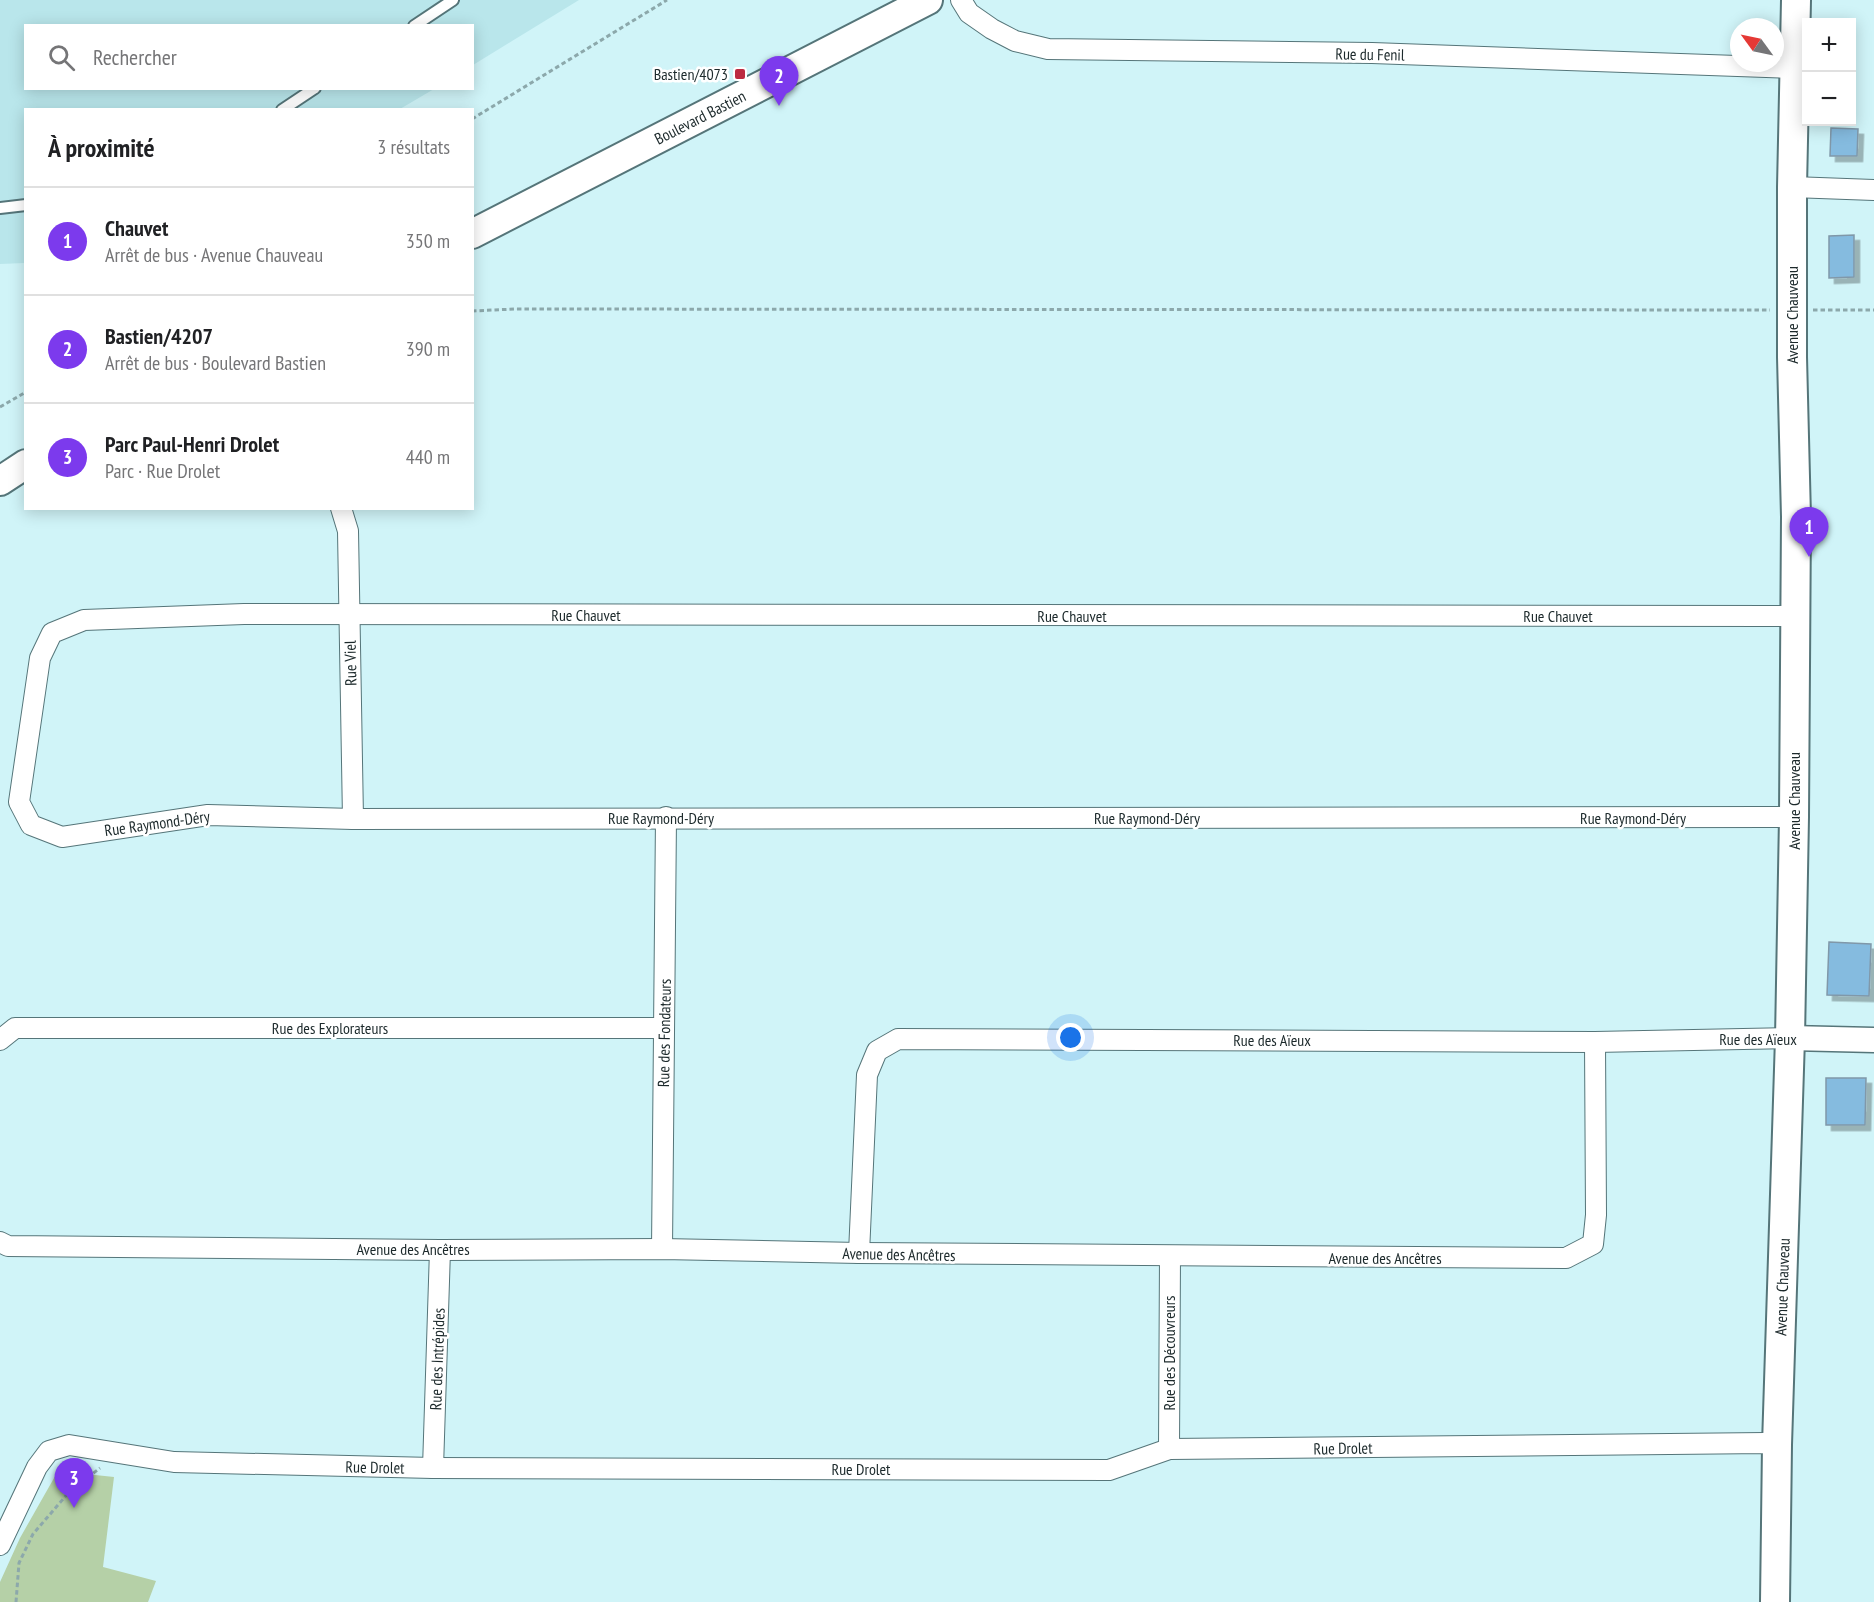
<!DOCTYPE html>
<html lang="fr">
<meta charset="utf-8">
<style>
:root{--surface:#fff;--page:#f2f2f2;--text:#202124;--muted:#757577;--line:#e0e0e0;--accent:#7c3aed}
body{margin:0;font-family:"PT Sans Narrow",sans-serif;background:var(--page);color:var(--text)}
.controls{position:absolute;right:18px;top:18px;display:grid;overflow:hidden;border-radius:0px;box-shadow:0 3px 15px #0003}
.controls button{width:54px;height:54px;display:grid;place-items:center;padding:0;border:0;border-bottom:2px solid var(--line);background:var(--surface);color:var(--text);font:30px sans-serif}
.compass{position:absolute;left:1730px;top:18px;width:54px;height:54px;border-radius:50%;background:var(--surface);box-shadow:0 3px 15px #0003;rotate:303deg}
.you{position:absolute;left:1071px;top:1038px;width:21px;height:21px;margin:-15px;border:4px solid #fff;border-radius:50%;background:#1a73e8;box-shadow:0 0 0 9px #1a73e833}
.badge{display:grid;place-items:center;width:39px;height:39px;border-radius:50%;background:var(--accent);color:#fff;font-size:20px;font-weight:700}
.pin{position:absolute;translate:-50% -50px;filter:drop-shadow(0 2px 3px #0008)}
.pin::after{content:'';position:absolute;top:32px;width:21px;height:18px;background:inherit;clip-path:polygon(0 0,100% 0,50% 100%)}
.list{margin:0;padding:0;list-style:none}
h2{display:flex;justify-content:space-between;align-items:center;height:78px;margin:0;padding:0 24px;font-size:26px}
h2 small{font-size:20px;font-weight:400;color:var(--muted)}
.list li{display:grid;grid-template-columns:39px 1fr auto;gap:18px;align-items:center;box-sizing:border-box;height:108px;padding:0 24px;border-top:2px solid var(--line)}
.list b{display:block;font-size:22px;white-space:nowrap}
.list p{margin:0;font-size:20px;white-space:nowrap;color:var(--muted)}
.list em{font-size:20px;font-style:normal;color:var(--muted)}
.icon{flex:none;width:33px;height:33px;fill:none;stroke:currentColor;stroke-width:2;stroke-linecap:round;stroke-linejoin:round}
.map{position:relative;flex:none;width:1874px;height:1602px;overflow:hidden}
.search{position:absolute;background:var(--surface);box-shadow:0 3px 15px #0003;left:24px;top:24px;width:450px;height:66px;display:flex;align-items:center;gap:15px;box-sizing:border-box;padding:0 21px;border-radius:0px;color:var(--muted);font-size:22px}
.panel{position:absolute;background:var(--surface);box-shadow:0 3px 15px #0003;left:24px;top:108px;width:450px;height:402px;border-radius:0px}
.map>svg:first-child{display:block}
</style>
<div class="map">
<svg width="1874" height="1602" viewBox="0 0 1874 1602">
<defs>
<filter id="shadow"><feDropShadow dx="5.5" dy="5.5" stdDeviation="0" flood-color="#0004"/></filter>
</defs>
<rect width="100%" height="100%" fill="#d0f4f8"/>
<polygon fill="#b9e6eb" points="0,0 579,0 473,65 472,26 26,26 26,88 434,89 400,109 26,110 25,263 0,264"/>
<polygon fill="#b5d0a7" points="58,1471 114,1477 103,1567 156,1581 148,1602 0,1602 0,1582 20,1538"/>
<g fill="#85bbdf" stroke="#8098a9" stroke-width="1.5" filter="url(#shadow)">
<polygon points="1831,128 1858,129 1857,156 1830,156"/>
<polygon points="1854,235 1854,277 1829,278 1829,236"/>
<polygon points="1829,942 1871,944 1869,996 1827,995"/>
<polygon points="1826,1078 1866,1078 1865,1125 1826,1125"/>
</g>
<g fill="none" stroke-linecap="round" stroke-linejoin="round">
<defs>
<g id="service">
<polyline points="414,26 453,0"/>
<polyline points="282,110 315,88"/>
<polyline points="0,208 26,205"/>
</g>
<g id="minor">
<polyline points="961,0 969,13 992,29 1015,41 1048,49 1372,53 1795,68"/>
<polyline points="1792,187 1874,190"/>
<polyline points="341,508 348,531 353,819"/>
<polyline points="1794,817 353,819 208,815 62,837 31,825 19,802 40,658 52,633 84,620 244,614 1784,616 1795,612"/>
<polyline points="0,1040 15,1028 664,1028"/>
<polyline points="0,1242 8,1246 440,1250 662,1249 859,1253 1566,1258 1593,1244 1596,1215 1595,1042"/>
<polyline points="662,1249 666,817"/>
<polyline points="859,1253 867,1075 877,1051 898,1039 1595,1042 1790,1038"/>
<polyline points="1169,1449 1170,1256"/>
<polyline points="433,1468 440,1250"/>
<polyline points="0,1545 37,1467 49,1451 69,1445 174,1462 433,1468 1109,1470 1169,1449 1766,1443 1777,1445"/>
</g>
<polyline id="tertiary" points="1790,1038 1874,1040"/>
<g id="secondary">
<polyline points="472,234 928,0"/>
<polyline points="0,481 26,464"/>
<polyline points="1775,1602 1777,1445 1790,1038 1794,817 1796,517 1792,357 1792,187 1796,0"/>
</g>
</defs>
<use href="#service" stroke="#557579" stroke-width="14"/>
<use href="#minor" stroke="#557579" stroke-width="22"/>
<use href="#tertiary" stroke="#557579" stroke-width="27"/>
<use href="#secondary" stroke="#557579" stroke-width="32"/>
<g stroke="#8ca8ab" stroke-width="3" stroke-dasharray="4.5 3" stroke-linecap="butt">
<polyline points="472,119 667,0"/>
<polyline points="1813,310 1874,310"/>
<polyline points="472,311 515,309 1770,310"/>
<polyline points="0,407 26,392"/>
<polyline points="16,1602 19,1563 33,1534 70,1491 100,1468"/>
</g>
<use href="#service" stroke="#fff" stroke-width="10"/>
<use href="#minor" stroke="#fff" stroke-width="20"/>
<use href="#tertiary" stroke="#fff" stroke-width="24"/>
<use href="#secondary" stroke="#fff" stroke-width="28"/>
</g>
<rect fill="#bc2b41" stroke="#fff" stroke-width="2" x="734" y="68" width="12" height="12" rx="3"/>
<g text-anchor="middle" stroke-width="5" stroke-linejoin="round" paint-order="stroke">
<g font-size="16" fill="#1c292b" stroke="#fff">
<text transform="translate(1370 54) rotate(1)" y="6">Rue du Fenil</text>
<text transform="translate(700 117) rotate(-27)" y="6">Boulevard Bastien</text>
<text transform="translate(1792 315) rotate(-90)" y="6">Avenue Chauveau</text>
<text x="586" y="621">Rue Chauvet</text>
<text x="1072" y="622">Rue Chauvet</text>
<text x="1558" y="622">Rue Chauvet</text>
<text transform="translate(350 663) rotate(-91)" y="6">Rue Viel</text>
<text transform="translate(1794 801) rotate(-90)" y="6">Avenue Chauveau</text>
<text x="661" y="824">Rue Raymond-Déry</text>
<text x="1147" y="824">Rue Raymond-Déry</text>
<text x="1633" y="824">Rue Raymond-Déry</text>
<text transform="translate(157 823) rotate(-8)" y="6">Rue Raymond-Déry</text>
<text x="330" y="1034">Rue des Explorateurs</text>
<text transform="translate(664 1033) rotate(-89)" y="6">Rue des Fondateurs</text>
<text x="1758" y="1045">Rue des Aïeux</text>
<text x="1272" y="1046">Rue des Aïeux</text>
<text x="413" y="1255">Avenue des Ancêtres</text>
<text transform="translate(899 1254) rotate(1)" y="6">Avenue des Ancêtres</text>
<text x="1385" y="1264">Avenue des Ancêtres</text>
<text transform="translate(1782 1287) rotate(-88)" y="6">Avenue Chauveau</text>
<text transform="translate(1169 1353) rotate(-90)" y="6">Rue des Découvreurs</text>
<text transform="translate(437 1359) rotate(-88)" y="6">Rue des Intrépides</text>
<text transform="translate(1343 1448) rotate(-1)" y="6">Rue Drolet</text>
<text transform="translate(375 1467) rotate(1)" y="6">Rue Drolet</text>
<text x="861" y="1475">Rue Drolet</text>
</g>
<g font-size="16" fill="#1c292b" stroke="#fff" text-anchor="end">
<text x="728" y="80">Bastien/4073</text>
</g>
</g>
</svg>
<div class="controls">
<button>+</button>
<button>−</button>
</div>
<svg class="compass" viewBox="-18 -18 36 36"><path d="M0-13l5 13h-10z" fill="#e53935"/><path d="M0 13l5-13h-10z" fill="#757577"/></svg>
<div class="you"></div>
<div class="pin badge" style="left:1809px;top:557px">1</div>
<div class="pin badge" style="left:779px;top:106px">2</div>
<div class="pin badge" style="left:74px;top:1508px">3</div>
<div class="search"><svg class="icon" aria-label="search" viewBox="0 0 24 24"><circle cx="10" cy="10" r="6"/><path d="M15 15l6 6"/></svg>Rechercher</div>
<section class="panel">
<h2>À proximité<small>3 résultats</small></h2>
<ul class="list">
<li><span class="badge">1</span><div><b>Chauvet</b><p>Arrêt de bus · Avenue Chauveau</p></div><em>350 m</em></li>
<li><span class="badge">2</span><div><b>Bastien/4207</b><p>Arrêt de bus · Boulevard Bastien</p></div><em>390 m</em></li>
<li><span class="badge">3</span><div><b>Parc Paul-Henri Drolet</b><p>Parc · Rue Drolet</p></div><em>440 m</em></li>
</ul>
</section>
</div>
